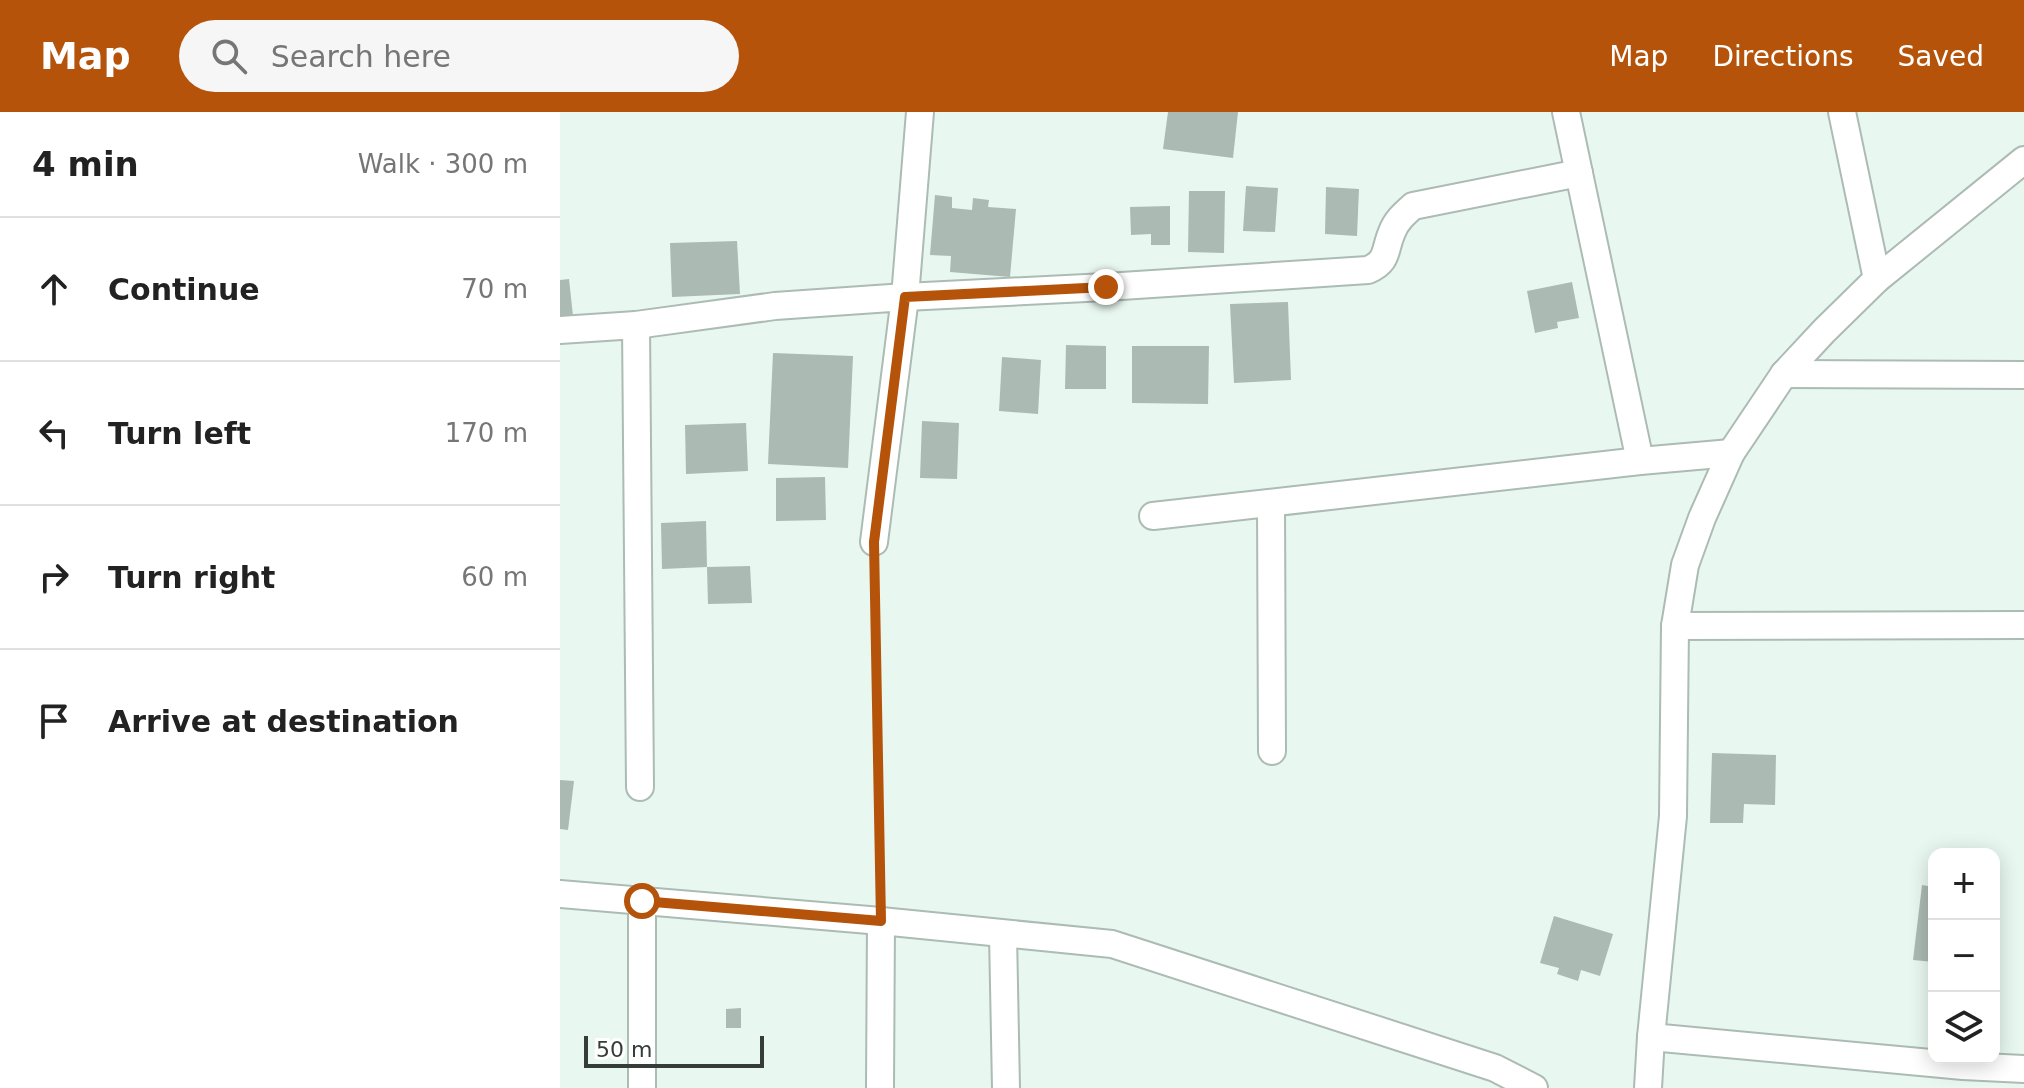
<!DOCTYPE html>
<meta charset="utf-8">
<style>
:root{--surface:#fff;--page:#f6f6f6;--text:#222;--muted:#767676;--line:#e0e0e0;--accent:#b45309}
body{margin:0;font-family:"DejaVu Sans",sans-serif;background:var(--page);color:var(--text)}
.controls{position:absolute;right:24px;bottom:24px;display:grid;overflow:hidden;border-radius:16px;box-shadow:0 4px 20px #0003}
.controls button{width:72px;height:72px;display:grid;place-items:center;padding:0;border:0;border-bottom:2px solid var(--line);background:var(--surface);color:var(--text);font:40px sans-serif}
.scale{position:absolute;left:24px;bottom:20px;width:180px;box-sizing:border-box;padding-left:8px;border:4px solid #363d39;border-top:0;font-size:22px;line-height:28px;white-space:nowrap;color:#363d39;-webkit-text-stroke:6px #fff;paint-order:stroke}
.stop{position:absolute;width:24px;height:24px;margin:-18px;border:6px solid #b45309;border-radius:50%;background:#fff}
.stop.end{background:#b45309;border-color:#fff;box-shadow:0 2px 8px #0008}
.list{margin:0;padding:0;list-style:none}
h2{display:flex;justify-content:space-between;align-items:center;height:104px;margin:0;padding:0 32px;font-size:34px}
h2 small{font-size:26px;font-weight:400;color:var(--muted)}
.list li{display:grid;grid-template-columns:52px 1fr auto;gap:24px;align-items:center;box-sizing:border-box;height:144px;padding:0 32px;border-top:2px solid var(--line)}
.list b{display:block;font-size:30px;white-space:nowrap}
.list em{font-size:26px;font-style:normal;color:var(--muted)}
.icon{flex:none;width:44px;height:44px;fill:none;stroke:currentColor;stroke-width:2;stroke-linecap:round;stroke-linejoin:round}
.map{position:relative;flex:none;width:1464px;height:976px;overflow:hidden}
header{display:flex;align-items:center;gap:48px;box-sizing:border-box;height:112px;padding:0 40px;background:var(--accent);color:#fff}
header strong{font-size:38px}
nav{display:flex;gap:44px;margin-inline-start:auto;font-size:28px}
.search{width:560px;height:72px;background:var(--page);display:flex;align-items:center;gap:20px;box-sizing:border-box;padding:0 28px;border-radius:44px;color:var(--muted);font-size:30px}
main{display:flex}
aside{flex:1;background:var(--surface)}
.map>svg:first-child{display:block}
</style>
<header>
<strong>Map</strong>
<div class="search"><svg class="icon" aria-label="search" viewBox="0 0 24 24"><circle cx="10" cy="10" r="6"/><path d="M15 15l6 6"/></svg>Search here</div>
<nav><a>Map</a><a>Directions</a><a>Saved</a></nav>
</header>
<main>
<aside>
<h2>4 min<small>Walk · 300 m</small></h2>
<ul class="list">
<li><svg class="icon" aria-label="ahead" viewBox="0 0 24 24"><path d="M12 20V5M6 11l6-6 6 6"/></svg><div><b>Continue</b></div><em>70 m</em></li>
<li><svg class="icon" aria-label="left" viewBox="0 0 24 24"><path d="M17 20v-9H6M10 6l-5 5 5 5"/></svg><div><b>Turn left</b></div><em>170 m</em></li>
<li><svg class="icon" aria-label="right" viewBox="0 0 24 24"><path d="M7 20v-9h11M14 6l5 5-5 5"/></svg><div><b>Turn right</b></div><em>60 m</em></li>
<li><svg class="icon" aria-label="arrive" viewBox="0 0 24 24"><path d="M6 21V4h12l-3 4 3 4H6"/></svg><div><b>Arrive at destination</b></div></li>
</ul>
</aside>
<div class="map">
<svg width="1464" height="976" viewBox="0 0 1464 976">
<rect width="100%" height="100%" fill="#e8f8f0"/>
<g fill="#abbab2">
<polygon points="608,0 678,0 673,46 603,37"/>
<polygon points="686,74 718,76 715,120 683,119"/>
<polygon points="766,75 799,77 797,124 765,122"/>
<polygon points="629,79 665,79 664,141 628,140"/>
<polygon points="375,83 392,85 392,96 412,98 413,86 429,88 428,95 456,97 450,165 390,160 391,144 370,143"/>
<polygon points="610,94 610,133 591,133 591,122 571,123 570,95"/>
<polygon points="177,129 180,182 112,185 110,131"/>
<polygon points="9,167 13,204 0,206 0,168"/>
<polygon points="1012,170 1019,206 997,210 998,216 975,221 967,179"/>
<polygon points="728,190 731,268 674,271 670,192"/>
<polygon points="506,233 546,234 546,277 505,277"/>
<polygon points="572,234 649,234 648,292 572,291"/>
<polygon points="213,241 293,244 288,356 208,352"/>
<polygon points="442,245 481,248 478,302 439,299"/>
<polygon points="362,309 399,311 397,367 360,366"/>
<polygon points="186,311 188,359 126,362 125,313"/>
<polygon points="265,365 266,408 216,409 216,366"/>
<polygon points="146,409 147,455 102,457 101,411"/>
<polygon points="190,454 192,491 148,492 147,455"/>
<polygon points="1152,641 1216,643 1215,693 1184,692 1183,711 1150,711"/>
<polygon points="0,668 14,669 8,718 0,717"/>
<polygon points="1362,773 1374,775 1374,850 1353,848"/>
<polygon points="994,804 1053,822 1040,864 1021,858 1018,869 997,862 999,856 980,851"/>
<polygon points="181,896 181,916 166,916 166,897"/>
</g>
<g fill="none" stroke-linecap="round" stroke-linejoin="round">
<defs>
<g id="minor">
<path d="M360 0 345 185 546 175 808 158C829 149 824 138 832 120 836 109 844 102 853 94L1019 61"/>
<polyline points="1282,0 1317,167"/>
<polyline points="1464,48 1317,167 1264,219 1224,262 1171,341 1142,406 1125,453 1115,514 1113,704 1091,925 1403,954 1464,957"/>
<polyline points="76,213 80,675"/>
<polyline points="0,218 76,213 215,194 345,185 314,430"/>
<polyline points="1224,262 1464,263"/>
<polyline points="1080,349 1171,341"/>
<polyline points="711,391 712,639"/>
<polyline points="593,404 1080,349 1006,0"/>
<polyline points="1115,514 1464,513"/>
<polyline points="0,782 321,809 552,832 935,956 974,976"/>
<polyline points="443,822 446,976"/>
<polyline points="82,976 82,789"/>
<polyline points="320,976 321,809"/>
<polyline points="1088,976 1091,925"/>
</g>
</defs>
<use href="#minor" stroke="#acbbb3" stroke-width="30"/>
<polyline stroke="#919d97" stroke-width="4" stroke-dasharray="4 6" stroke-linecap="butt" points="314,452 321,784"/>
<use href="#minor" stroke="#fff" stroke-width="26"/>
</g>
<g fill="none" stroke-linecap="round" stroke-linejoin="round">
<polyline stroke="#b45309" stroke-width="10" points="82,789 321,809 314,430 345,185 546,175"/>
</g>
</svg>
<div class="controls">
<button>+</button>
<button>−</button>
<button><svg class="icon" aria-label="layers" viewBox="0 0 24 24"><path d="M12 4l9 5-9 5-9-5zM3 14l9 5 9-5"/></svg></button>
</div>
<div class="scale">50 m</div>
<div class="stop" style="left:82px;top:789px"></div>
<div class="stop end" style="left:546px;top:175px"></div>
</div>
</main>
